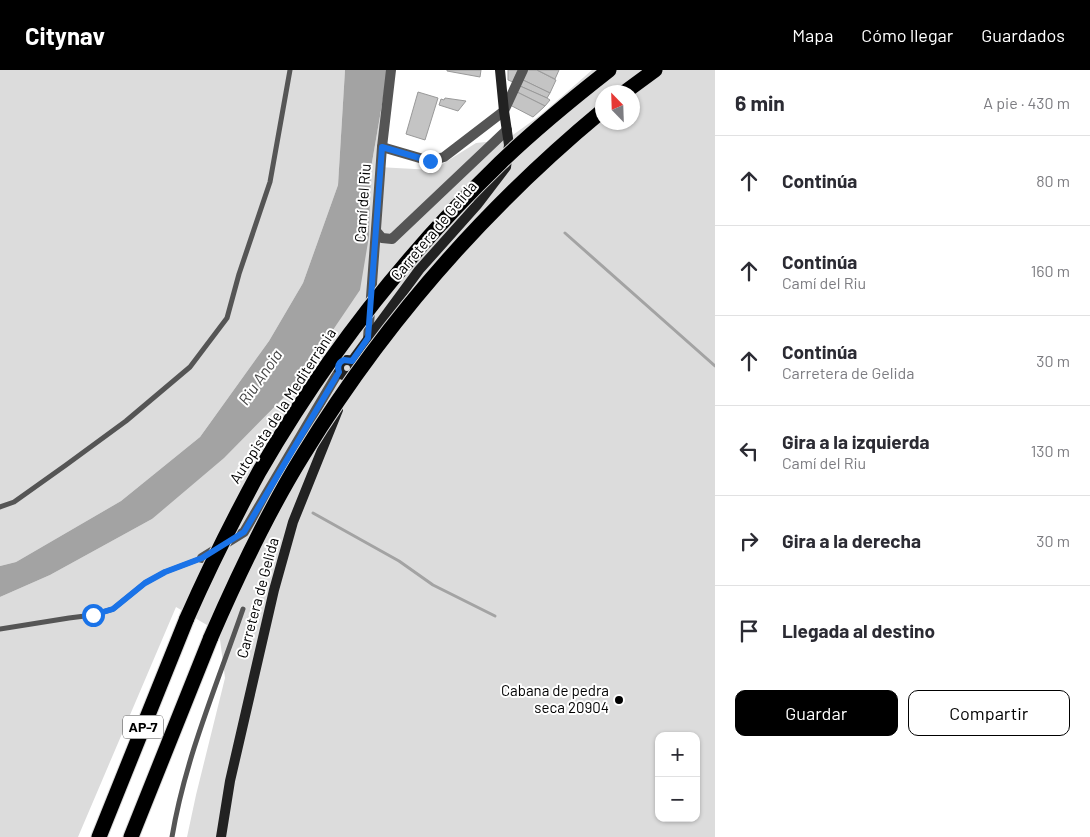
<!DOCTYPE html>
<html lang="es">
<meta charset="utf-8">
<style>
:root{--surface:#fff;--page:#f7f7f7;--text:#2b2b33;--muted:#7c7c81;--line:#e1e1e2;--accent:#000}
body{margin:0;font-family:Barlow,sans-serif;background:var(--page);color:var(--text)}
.controls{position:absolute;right:15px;bottom:15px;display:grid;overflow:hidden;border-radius:10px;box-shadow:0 1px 4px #0004}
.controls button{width:45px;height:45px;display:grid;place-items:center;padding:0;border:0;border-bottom:1px solid var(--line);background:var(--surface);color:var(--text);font:25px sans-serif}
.compass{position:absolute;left:595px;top:15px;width:45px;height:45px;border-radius:50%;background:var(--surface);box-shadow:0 1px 4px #0004;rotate:337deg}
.stop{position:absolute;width:15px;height:15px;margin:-11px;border:4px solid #1a73e8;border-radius:50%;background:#fff}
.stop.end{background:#1a73e8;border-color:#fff;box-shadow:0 1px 5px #0008}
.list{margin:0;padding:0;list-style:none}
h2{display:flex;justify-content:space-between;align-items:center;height:65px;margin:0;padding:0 20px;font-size:21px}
h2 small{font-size:16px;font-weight:400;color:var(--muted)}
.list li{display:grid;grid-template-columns:32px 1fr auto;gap:15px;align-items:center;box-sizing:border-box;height:90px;padding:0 20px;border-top:1px solid var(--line)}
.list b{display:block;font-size:19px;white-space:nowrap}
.list p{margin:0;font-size:16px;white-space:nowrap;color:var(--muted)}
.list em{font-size:16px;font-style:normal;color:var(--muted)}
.actions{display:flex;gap:10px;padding:15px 20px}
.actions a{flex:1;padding:11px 0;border:1px solid var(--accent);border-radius:10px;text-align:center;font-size:18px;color:var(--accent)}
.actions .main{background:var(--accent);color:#fff}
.icon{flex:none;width:28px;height:28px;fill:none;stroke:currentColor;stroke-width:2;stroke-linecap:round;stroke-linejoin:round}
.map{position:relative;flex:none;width:715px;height:767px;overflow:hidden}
header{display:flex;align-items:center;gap:30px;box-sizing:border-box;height:70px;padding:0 25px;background:var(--accent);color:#fff}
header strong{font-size:24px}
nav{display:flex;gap:28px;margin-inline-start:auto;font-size:18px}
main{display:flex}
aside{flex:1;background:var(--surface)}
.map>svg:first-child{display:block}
</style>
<header>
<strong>Citynav</strong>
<nav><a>Mapa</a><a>Cómo llegar</a><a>Guardados</a></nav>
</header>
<main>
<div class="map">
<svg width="715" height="767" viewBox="0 0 715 767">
<rect width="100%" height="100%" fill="#fff"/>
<g fill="#dcdcdc" fill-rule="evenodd">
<polygon points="0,0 345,0 338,115 303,213 269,271 200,367 121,431 16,492 0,496"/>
<path d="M592 0H715V767H187L196 725 225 608 219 562 176 537 78 767H0V527L50 505 152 449 369 165 371 98 384 23 378 97 433 100 476 73 506 70 542 44ZM602 22H632V52H602ZM659 666H696V748H659Z"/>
</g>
<polygon fill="#a3a3a3" points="345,0 388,0 371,98 369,166 360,220 295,316 224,388 152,449 50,505 0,527 0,496 16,492 121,431 200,367 269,271 303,213 338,115"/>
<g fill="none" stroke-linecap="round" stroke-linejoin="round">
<g stroke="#a3a3a3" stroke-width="3">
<polyline points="565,163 715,296"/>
<polyline points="313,443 399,491 433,515 495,546"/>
</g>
</g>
<g fill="#c4c4c4" stroke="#999">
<polygon points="447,0 481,0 480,7 447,1"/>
<polygon points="508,0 518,0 513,12 508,10"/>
<polygon points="527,0 537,0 556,10 550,23 523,10"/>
<polygon points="537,0 559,0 555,9"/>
<polygon points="523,10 550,23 547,28 520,16"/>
<polygon points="520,16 547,28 550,30 545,36 517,22"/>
<polygon points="418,22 438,28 425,70 406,64"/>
<polygon points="517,22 545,36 544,37 533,47 510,35"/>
<polygon points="445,28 466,31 458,41 439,35 441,29 444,30"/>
</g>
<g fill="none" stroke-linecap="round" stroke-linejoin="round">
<defs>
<g id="highway">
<polyline points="625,22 655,0"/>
<polyline points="99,767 187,548"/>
<polyline points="131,767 211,567"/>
</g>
</defs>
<use href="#highway" stroke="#dbdbdb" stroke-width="17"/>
<g stroke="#555" stroke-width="5">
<polyline points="0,437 14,432 66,395 126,351 190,297 227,248 239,204 270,112 290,0"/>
<polyline points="0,559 69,548 93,545 113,539 145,513 165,502 202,488"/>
<path d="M172 767C185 689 217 614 243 539"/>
</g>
<g stroke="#555" stroke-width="10">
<polyline points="382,77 430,91 444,87 504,41 523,0"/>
<polyline points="376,161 382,168 392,169 507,60"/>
<polyline points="368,268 382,77 391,0"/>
<polyline points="202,488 244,462 339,301"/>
</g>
<g stroke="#222" stroke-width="10">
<circle cx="347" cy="298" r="8"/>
<polyline points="352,291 419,200 477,135 506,97 509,75 504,41 500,0"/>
<polyline points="221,767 230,711 274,520 293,452 338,340"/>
</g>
<use href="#highway" stroke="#000" stroke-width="15"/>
<defs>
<g id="highway-bridge">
<path d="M187 548C209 498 233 450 259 402 324 289 406 184 500 93 534 60 572 29 609 0"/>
<path d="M211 567C238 505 267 443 303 385 384 253 484 139 602 41"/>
</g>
</defs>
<use href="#highway-bridge" stroke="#dbdbdb" stroke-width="17" stroke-linecap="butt"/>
<use href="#highway-bridge" stroke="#000" stroke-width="15"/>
</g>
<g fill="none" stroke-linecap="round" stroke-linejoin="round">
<path stroke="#1a73e8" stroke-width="6" d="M93 545 113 539 145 513 165 502 202 488 244 462 339 302C337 296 339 292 344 290L352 291 368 268 382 77 430 91"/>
</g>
<circle fill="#000" stroke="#fff" stroke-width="2" cx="619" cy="630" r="5"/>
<g text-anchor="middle" stroke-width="4" stroke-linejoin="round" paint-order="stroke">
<rect fill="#fff" stroke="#4c4c4c" stroke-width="1" x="123" y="645.5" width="40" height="23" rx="4"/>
<g font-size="14" font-weight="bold" fill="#000">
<text x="143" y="662">AP-7</text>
</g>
<g font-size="15" fill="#000" stroke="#fff">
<text transform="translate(363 133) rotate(-86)" y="5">Camí del Riu</text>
<text transform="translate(434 161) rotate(-50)" y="5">Carretera de Gelida</text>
<text transform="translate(283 336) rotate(-57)" y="5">Autopista de la Mediterrània</text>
<text transform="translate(258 528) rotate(-75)" y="5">Carretera de Gelida</text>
</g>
<g font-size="15" fill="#000" stroke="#fff" text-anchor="end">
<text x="609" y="626">Cabana de pedra<tspan x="609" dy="17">seca 20904</tspan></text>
</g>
<g font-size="16" font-style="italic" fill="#444" stroke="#fff">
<text transform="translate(260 307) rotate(-55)" y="6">Riu Anoia</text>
</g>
</g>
</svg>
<div class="controls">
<button>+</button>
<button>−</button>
</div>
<svg class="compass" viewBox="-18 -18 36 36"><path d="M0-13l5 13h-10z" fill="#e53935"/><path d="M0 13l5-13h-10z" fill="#7c7c81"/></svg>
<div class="stop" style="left:93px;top:545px"></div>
<div class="stop end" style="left:430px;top:91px"></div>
</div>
<aside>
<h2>6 min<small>A pie · 430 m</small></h2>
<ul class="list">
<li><svg class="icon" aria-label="ahead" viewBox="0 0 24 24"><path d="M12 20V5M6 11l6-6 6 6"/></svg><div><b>Continúa</b></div><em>80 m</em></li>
<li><svg class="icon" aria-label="ahead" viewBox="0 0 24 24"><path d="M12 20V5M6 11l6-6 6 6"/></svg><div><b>Continúa</b><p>Camí del Riu</p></div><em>160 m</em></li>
<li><svg class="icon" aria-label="ahead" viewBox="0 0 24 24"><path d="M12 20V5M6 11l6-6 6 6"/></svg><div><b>Continúa</b><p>Carretera de Gelida</p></div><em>30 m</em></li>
<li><svg class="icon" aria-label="left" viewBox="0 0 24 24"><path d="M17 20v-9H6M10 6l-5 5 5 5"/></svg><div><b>Gira a la izquierda</b><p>Camí del Riu</p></div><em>130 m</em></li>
<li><svg class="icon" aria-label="right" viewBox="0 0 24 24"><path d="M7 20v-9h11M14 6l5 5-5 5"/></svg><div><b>Gira a la derecha</b></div><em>30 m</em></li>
<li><svg class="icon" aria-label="arrive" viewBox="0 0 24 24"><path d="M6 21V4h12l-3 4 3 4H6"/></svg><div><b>Llegada al destino</b></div></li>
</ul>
<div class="actions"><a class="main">Guardar</a><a>Compartir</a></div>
</aside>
</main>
